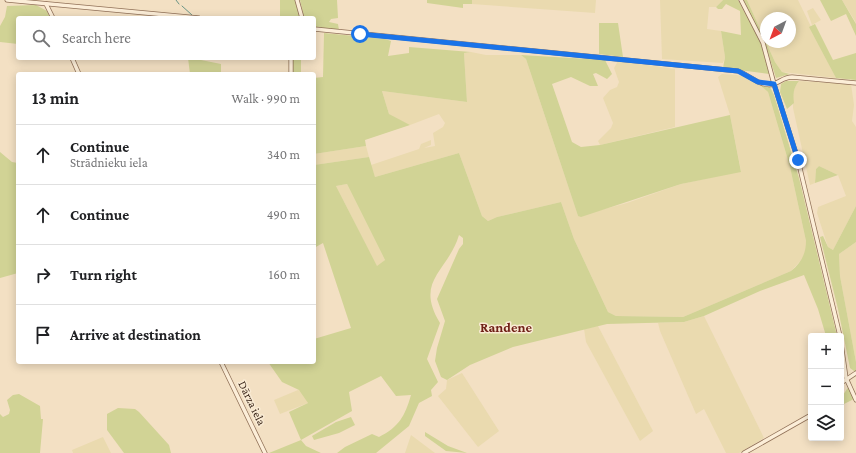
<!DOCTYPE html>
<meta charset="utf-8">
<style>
:root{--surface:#fff;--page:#f2f2f2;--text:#202124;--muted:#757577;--line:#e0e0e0}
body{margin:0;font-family:"Crimson Pro",serif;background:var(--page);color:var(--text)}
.controls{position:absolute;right:12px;bottom:12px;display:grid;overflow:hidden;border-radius:4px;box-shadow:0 2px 10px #0003}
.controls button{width:36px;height:36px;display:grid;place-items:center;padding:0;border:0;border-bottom:1px solid var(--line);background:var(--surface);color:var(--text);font:20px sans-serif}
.compass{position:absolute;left:760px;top:12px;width:36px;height:36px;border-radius:50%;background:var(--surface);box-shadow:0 2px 10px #0003;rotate:221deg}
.stop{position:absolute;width:12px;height:12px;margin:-9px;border:3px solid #1a73e8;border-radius:50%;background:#fff}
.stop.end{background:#1a73e8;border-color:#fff;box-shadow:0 1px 4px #0008}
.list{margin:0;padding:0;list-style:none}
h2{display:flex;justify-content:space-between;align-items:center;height:52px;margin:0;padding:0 16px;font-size:17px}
h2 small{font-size:13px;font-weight:400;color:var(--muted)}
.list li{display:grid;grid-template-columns:26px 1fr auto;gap:12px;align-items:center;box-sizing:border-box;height:60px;padding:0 16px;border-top:1px solid var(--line)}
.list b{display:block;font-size:15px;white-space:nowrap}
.list p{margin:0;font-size:13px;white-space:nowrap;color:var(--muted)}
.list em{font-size:13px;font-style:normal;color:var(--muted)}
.icon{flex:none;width:22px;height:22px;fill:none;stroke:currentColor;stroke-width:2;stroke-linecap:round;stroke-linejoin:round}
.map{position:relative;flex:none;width:856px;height:453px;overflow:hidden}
.search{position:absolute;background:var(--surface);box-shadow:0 2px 10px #0003;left:16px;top:16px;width:300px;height:44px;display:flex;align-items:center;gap:10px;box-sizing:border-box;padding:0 14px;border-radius:4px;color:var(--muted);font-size:15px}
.panel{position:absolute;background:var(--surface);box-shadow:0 2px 10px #0003;left:16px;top:72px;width:300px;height:292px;border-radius:4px}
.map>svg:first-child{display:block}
</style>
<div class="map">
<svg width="856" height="453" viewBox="0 0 856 453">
<rect width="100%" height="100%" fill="#f3e0c3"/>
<g fill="#eadaaf" fill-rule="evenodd">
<polygon points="472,0 596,0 595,13 472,4"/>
<polygon points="660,0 723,0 716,7 709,7 707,29 721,31 725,57 723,63 662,59"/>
<path d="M747 0H798L836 78 782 72 775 62ZM766 18H790V42H766Z"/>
<polygon points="842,0 856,0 856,24 855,21"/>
<polygon points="813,8 821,20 812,25 807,11"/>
<polygon points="471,52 486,55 521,55 526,59 578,216 627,203 681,184 741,171 730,115 718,77 722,74 737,75 747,77 761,86 768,92 790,167 806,241 806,249 803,258 791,271 683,317 616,316 608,312 574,239 561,202 497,217 488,221 482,216 459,153 375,177 371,165 419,149 421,144 431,140 431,145 424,148 435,146 433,133 443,127 445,123 439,114 410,125 393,117 389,114 382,91 467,102 464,53"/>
<polygon points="618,61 675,69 675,127 600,145 598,141 611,128 613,123 603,98 610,90 617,87 619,82 614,68"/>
<polygon points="799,81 851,84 854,105 852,121 856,127 856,206 833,250 828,247 817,213 818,207 846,196 838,175 819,166 816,169 815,183 810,185 793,108 793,93 795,87"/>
<polygon points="366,146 369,157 314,165 314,154"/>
<polygon points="347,184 385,260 377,267 336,186"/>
<polygon points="856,242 856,362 840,276 839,254"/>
<polygon points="704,316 764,438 739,453 726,453 704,409 696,414 660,331 658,323 684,322"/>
<polygon points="598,326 653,431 640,441 586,342 584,329"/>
<polygon points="462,373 499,431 478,447 438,396 446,389 447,380"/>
<polygon points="298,390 303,392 308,403 280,414 274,400"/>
<polygon points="411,435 435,453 405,453"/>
<polygon points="103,437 111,453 73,453 72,450"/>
</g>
<g fill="#d1d395" fill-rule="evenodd">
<polygon points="280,0 295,0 300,18 280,18"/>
<polygon points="300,0 337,0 338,18 331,19 329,22 338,24 339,30 314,28 314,18 304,18"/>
<polygon points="427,0 472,0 472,4 463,4 463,8 427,3"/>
<polygon points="723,0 738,0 761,43 769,74 723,68 725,57 721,31 741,35 740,11 726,4 722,9 718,9 716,7"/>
<polygon points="743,0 747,0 775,62 782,72 790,74 776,78 766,47"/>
<polygon points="820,0 842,0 856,24 856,36 846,14 831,21"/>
<polygon points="36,5 47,11 50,18 18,18 18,44 0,42 0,26 5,17 7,6"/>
<polygon points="599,23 618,23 623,57 599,54"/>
<polygon points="815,24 833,60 856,53 856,80 836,78 809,27"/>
<polygon points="324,33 385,39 391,41 388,56 409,53 409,47 471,52 464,53 467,102 382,91 389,114 410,125 365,140 366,146 314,154 314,78 323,77"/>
<polygon points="521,55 605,60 612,74 607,79 596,73 593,74 598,86 590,86 571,77 552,84 572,142 581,147 600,145 730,115 741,172 681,184 581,217 578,216 526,59"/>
<polygon points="188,58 200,58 201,60 221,64 221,74 190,74"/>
<polygon points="293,58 301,58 301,74 292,74"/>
<path d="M786 81H799C793 89 793 94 794 103L787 109 780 92 781 84Z"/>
<path d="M761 86 770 87 774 95 799 178 837 336H826L818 309 804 275 760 291 704 316 684 322 607 324 513 347 470 365 447 380 441 377 435 361 437 348 445 321 437 299 459 249 463 244V238L459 235C448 272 414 280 440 323L427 359 438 382 431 390 432 396 419 403 409 426 376 453H337L345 447 372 434 379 437C399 427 405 416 411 395L396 396 381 376 349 392 352 411 301 440 306 446 321 453H269L301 440 289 412 308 403 299 390 282 382 268 362H314V339L351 328 323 243 314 248V165L369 157 375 177 459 153 482 216 488 221 497 217 561 202 574 239 608 312 616 316 683 317 791 271C801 263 806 254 806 241L790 167 768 92ZM347 184 385 260 377 266 336 186Z"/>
<polygon points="0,152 12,162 18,163 18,273 0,278"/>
<polygon points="819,166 838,175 815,183 816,169"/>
<polygon points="856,206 856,242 839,254 840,276 856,362 856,371 854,371 850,368 838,309 820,237 823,236 828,247 833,250"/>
<polygon points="849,386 854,399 844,404 843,395"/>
<polygon points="19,394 40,406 41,419 43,419 40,453 0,453 0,414 3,417 9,414 10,410 7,400 13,395"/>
<polygon points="118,408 135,409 139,412 169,445 171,453 124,453 107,430 107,414"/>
<polygon points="351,417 355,425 339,433 314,440 312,436 336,422"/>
<polygon points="425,432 448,446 467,453 446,451 425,436"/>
</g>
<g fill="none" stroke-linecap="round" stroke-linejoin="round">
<g stroke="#6b9586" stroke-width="1">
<polyline points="176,0 179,4"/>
<polyline points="182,6 192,15"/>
</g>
<defs>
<g id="minor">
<polyline points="7,0 199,18"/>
<polyline points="297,0 302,18"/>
<polyline points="741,0 763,43 774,84 798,160 840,336"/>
<polyline points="46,4 53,18"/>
<path d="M314 29 738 71C750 75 761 88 774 84 781 81 785 77 792 77L856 83"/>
<polyline points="72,58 79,74"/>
<polyline points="291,74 291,58"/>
<polyline points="841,343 846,378 856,400"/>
<polyline points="221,362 265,453"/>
<polyline points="841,383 856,373"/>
<polyline points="744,453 811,415"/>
</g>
</defs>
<use href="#minor" stroke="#907057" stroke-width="5"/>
<use href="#minor" stroke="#fceed8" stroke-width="3.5"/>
</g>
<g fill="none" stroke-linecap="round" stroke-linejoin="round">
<polyline stroke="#1a73e8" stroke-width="5" points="360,34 738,71 758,82 774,84 798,160"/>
</g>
<g text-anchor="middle" stroke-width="3" stroke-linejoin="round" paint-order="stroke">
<g font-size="12" fill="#3e2a1d" stroke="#f9ebd4">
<text transform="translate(252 403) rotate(64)" y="4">Dārza iela</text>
</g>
<g font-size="14" font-weight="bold" fill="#702117" stroke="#f9ebd4">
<text x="506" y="332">Randene</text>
</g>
</g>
</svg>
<div class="controls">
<button>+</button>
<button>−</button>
<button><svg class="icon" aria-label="layers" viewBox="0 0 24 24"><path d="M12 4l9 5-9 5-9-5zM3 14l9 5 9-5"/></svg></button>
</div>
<svg class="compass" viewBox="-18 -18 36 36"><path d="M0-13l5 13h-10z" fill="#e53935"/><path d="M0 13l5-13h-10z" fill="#757577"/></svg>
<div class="stop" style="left:360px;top:34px"></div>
<div class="stop end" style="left:798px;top:160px"></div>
<div class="search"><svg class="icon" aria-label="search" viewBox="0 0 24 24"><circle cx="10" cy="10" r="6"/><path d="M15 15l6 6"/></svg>Search here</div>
<section class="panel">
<h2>13 min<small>Walk · 990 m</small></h2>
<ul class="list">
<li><svg class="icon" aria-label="ahead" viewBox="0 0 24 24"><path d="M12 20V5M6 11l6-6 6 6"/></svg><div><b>Continue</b><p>Strādnieku iela</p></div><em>340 m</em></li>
<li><svg class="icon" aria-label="ahead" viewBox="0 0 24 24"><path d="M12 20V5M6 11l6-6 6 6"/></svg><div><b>Continue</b></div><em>490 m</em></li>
<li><svg class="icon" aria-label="right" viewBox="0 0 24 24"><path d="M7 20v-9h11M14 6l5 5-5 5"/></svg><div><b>Turn right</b></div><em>160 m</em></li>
<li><svg class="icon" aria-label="arrive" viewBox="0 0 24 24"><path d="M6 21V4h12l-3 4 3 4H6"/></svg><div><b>Arrive at destination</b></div></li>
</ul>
</section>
</div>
